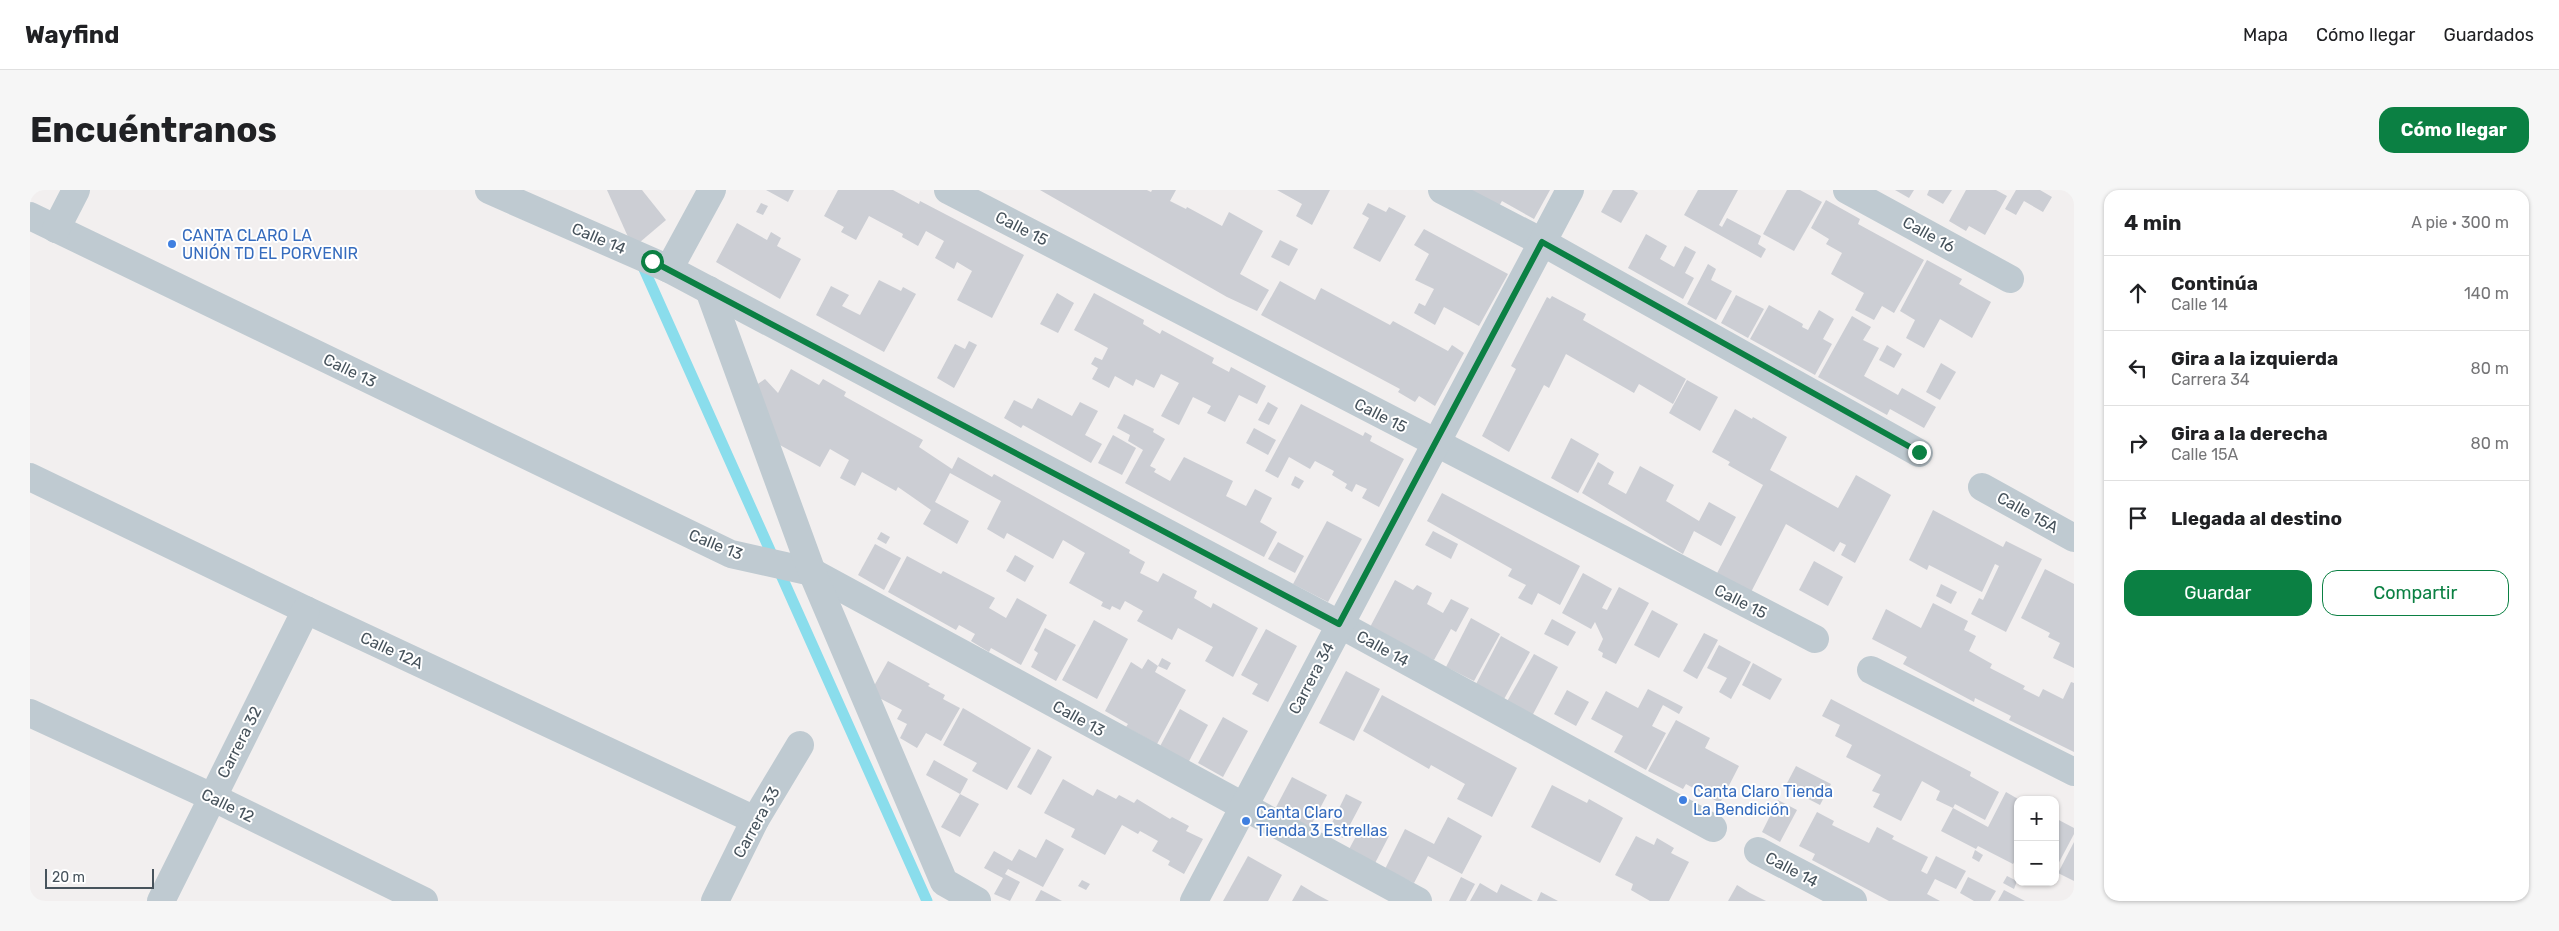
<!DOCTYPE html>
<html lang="es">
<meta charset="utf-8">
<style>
:root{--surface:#fff;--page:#f6f6f6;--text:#202124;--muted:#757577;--line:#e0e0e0;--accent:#0b8043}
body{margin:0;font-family:Rubik,sans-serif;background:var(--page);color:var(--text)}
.controls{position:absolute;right:15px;bottom:15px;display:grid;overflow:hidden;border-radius:10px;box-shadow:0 1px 4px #0004}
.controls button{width:45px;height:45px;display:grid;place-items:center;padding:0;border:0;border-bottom:1px solid var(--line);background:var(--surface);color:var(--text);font:25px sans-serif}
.scale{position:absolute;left:15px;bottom:12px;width:109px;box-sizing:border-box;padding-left:5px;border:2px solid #47535c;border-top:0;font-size:14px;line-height:18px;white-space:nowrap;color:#47535c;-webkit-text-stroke:4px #fff;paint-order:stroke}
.stop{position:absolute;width:15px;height:15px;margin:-11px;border:4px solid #0b8043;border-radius:50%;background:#fff}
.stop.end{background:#0b8043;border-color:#fff;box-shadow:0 1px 5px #0008}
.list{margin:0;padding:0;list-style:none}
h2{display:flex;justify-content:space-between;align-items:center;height:65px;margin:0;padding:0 20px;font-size:21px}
h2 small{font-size:16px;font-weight:400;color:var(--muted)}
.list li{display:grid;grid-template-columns:32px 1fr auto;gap:15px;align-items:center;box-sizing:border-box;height:75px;padding:0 20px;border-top:1px solid var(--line)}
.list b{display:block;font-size:19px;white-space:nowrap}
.list p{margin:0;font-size:16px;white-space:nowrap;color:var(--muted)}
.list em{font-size:16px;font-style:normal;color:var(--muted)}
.actions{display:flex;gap:10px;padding:15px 20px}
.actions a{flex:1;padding:11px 0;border:1px solid var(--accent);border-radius:15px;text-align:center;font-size:18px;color:var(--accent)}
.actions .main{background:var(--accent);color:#fff}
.icon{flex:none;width:28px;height:28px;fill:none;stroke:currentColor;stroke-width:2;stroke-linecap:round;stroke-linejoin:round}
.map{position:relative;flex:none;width:2044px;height:711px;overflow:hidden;border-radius:15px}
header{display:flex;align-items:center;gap:30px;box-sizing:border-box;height:70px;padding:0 25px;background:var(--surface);border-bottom:1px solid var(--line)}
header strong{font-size:24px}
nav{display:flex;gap:28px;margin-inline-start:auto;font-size:18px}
.intro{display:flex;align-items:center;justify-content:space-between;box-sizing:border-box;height:120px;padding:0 30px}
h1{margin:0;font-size:35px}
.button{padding:12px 22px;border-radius:15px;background:var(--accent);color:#fff;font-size:18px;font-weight:700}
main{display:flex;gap:30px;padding:0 30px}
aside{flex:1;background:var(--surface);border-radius:15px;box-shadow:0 1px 4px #0004}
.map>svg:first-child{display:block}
</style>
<header>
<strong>Wayfind</strong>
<nav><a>Mapa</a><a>Cómo llegar</a><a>Guardados</a></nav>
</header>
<div class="intro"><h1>Encuéntranos</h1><a class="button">Cómo llegar</a></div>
<main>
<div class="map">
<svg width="2044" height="711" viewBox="0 0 2044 711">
<rect width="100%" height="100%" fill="#f2efef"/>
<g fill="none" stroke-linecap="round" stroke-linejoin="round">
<polyline stroke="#8addec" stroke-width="11" points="610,70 897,711"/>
</g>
<g fill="#ccced4">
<polygon points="577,0 612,0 636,30 603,58"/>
<polygon points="736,0 764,0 758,12"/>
<polygon points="808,0 863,0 889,14 890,11 994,65 962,128 927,110 942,81 927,72 924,79 905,68 914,51 896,41 888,56 872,47 873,44 839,26 826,50 811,42 814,37 794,26"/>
<polygon points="1010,0 1117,0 1121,2 1122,0 1146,0 1140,11 1156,19 1157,17 1192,36 1199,22 1233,41 1210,84 1239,100 1227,121 1197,107"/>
<polygon points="1247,0 1300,0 1282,35 1266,26 1272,14"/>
<polygon points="1435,0 1520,0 1504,29 1472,11 1468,18"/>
<polygon points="1583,0 1603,0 1608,3 1591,33 1571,22"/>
<polygon points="1668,0 1708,0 1689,35 1692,37 1697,28 1731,46 1728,54 1736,59 1731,68 1654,25"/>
<polygon points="1757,0 1770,0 1792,12 1764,61 1733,44"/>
<polygon points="1865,0 1884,0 1879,8"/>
<polygon points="1899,0 1922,0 1913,14 1897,5"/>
<polygon points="1936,0 1966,0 1977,6 1955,45 1939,36 1936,41 1919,31"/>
<polygon points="1986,0 2010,0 2022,7 2013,22 1994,11 1986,25 1975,19"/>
<polygon points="1796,10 1830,29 1828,34 1894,70 1864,123 1852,116 1844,130 1825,120 1834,103 1801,84 1812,63 1796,54 1799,49 1781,38"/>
<polygon points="731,13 738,16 733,25 726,22"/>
<polygon points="1338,13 1356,22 1359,17 1376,26 1350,72 1323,58 1339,28 1332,24"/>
<polygon points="707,33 737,50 741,42 751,48 747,56 771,69 750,109 686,72"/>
<polygon points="1394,39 1478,84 1449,136 1414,117 1405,135 1384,123 1389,113 1395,116 1404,99 1385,90 1399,64 1384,55"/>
<polygon points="1616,44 1637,56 1630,69 1644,77 1655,56 1666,62 1655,83 1664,88 1653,109 1598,78"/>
<polygon points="1250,50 1268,59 1259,76 1241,67"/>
<polygon points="1897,70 1932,89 1929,94 1961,112 1942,148 1910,129 1894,158 1876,148 1885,130 1870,121"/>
<polygon points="1678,74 1686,79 1681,90 1702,101 1686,130 1657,114"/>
<polygon points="849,90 871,101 873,97 886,104 854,162 786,125 801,96 819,105 812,116 830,125"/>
<polygon points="1250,91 1285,110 1291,98 1360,135 1363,131 1418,161 1422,155 1434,163 1405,216 1389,206 1385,212 1368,202 1370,199 1231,125"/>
<polygon points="1027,103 1044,113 1028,143 1010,134"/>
<polygon points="1064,103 1114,130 1113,134 1130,144 1132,140 1184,168 1182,173 1199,182 1201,177 1236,196 1227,214 1209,205 1195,232 1177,223 1181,216 1163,207 1149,235 1131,226 1149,193 1131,184 1124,198 1106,189 1103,196 1085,186 1079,198 1062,189 1068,178 1061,174 1065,167 1072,170 1078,158 1044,140"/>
<polygon points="1706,105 1734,119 1718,148 1691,133"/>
<polygon points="1522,106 1556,124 1553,130 1656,189 1643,214 1609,194 1604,203 1536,164 1519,198 1514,195 1479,262 1452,246 1486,179 1481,176 1517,107 1520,109"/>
<polygon points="1739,115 1773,134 1772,137 1778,140 1789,120 1804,129 1793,149 1802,154 1785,185 1720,149"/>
<polygon points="1822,126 1841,137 1833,150 1849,158 1834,186 1868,205 1872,198 1906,217 1894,238 1860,219 1857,225 1788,187"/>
<polygon points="939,151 947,155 924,198 907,188 925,154 935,159"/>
<polygon points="1857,155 1872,164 1864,178 1849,170"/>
<polygon points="1911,173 1926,182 1910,210 1896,202"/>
<polygon points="761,179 789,195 793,189 816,202 814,206 893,250 889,257 922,279 928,267 962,287 964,284 1100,360 1099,363 1115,372 1110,383 1128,392 1133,383 1167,401 1164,408 1181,418 1183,413 1228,438 1203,487 1175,471 1183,457 1148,438 1142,450 1107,431 1113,421 1095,411 1090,420 1082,416 1080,420 1071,416 1073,412 1039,393 1055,363 1033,350 1023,369 977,343 974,349 957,339 971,311 920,283 905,312 939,331 927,354 893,334 901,320 868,297 866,301 832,282 825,296 810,288 819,270 800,259 790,277 748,254 716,202 735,189 748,203"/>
<polygon points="1657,190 1688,207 1670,241 1639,223"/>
<polygon points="1008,208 1042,226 1050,212 1068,221 1055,245 1072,254 1061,273 993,235 991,238 974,228 984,210 1002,219"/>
<polygon points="1238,212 1248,218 1239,235 1228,230"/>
<polygon points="1271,214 1333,246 1335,242 1342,246 1340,251 1374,269 1349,317 1332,308 1337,299 1326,294 1322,302 1315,298 1317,294 1302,285 1304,281 1285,271 1280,279 1259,267 1248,288 1235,281"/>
<polygon points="1705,219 1722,229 1723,227 1757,247 1740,280 1808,318 1826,285 1861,305 1825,373 1811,365 1816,355 1810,352 1804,362 1756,334 1719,406 1685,387 1733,295 1698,275 1700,272 1682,262"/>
<polygon points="1094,224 1124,239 1123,242 1135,249 1120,276 1126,279 1124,282 1140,291 1154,267 1203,291 1196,306 1216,316 1225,299 1242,308 1230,332 1247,342 1234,367 1095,293 1113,260 1098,251 1100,245 1087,238"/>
<polygon points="1224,238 1246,250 1238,265 1216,253"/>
<polygon points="1083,245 1106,258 1092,285 1068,273"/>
<polygon points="1541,248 1569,264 1548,303 1521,288"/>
<polygon points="1568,272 1584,282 1578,294 1596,304 1610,276 1644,295 1636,311 1669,331 1679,312 1706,327 1691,356 1664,341 1653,364 1552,303"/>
<polygon points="1265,286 1274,291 1269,299 1261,295"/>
<polygon points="1412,303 1550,376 1530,415 1508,403 1502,415 1488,408 1496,395 1478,386 1482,379 1397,331"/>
<polygon points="1903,320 1973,357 1976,351 2012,369 1976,442 1941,424 1949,408 1953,410 1969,376 1965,374 1952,402 1899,375 1897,380 1879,370"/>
<polygon points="1297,331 1332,349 1298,412 1263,394"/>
<polygon points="1403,341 1428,354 1421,369 1395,355"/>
<polygon points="851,342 860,347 856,354 847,349"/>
<polygon points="1248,352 1274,366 1265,383 1238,369"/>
<polygon points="845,354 871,368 854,400 828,385"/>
<polygon points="985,365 1004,376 995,392 976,381"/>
<polygon points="877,366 911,384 913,381 965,408 959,418 976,428 987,408 1017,425 991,475 961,458 959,462 941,451 945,444 929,435 926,440 858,402"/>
<polygon points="1784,371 1813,387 1798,416 1769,400"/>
<polygon points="2015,379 2044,394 2044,478 2023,468 2030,453 2018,447 2020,443 1991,428"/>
<polygon points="1553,383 1582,399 1572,418 1577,420 1589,397 1619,413 1586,474 1572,467 1573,463 1568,460 1573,449 1565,432 1561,439 1532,423"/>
<polygon points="1365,390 1383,400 1387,395 1402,403 1397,414 1413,423 1421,409 1439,418 1426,442 1421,439 1404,470 1339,439"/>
<polygon points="1911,394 1927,402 1921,414 1906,406"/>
<polygon points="1903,413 1938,431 1934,440 1946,446 1939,461 1962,474 1960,478 1995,496 1993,499 2009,507 2013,499 2033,509 2041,492 2044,493 2044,562 1979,530 1981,526 1945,508 1944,512 1873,474 1877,467 1842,449 1856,419 1891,438"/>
<polygon points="1622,420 1648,434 1629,468 1604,455"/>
<polygon points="1441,428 1470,444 1444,491 1416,477"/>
<polygon points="1522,429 1546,442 1538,456 1514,444"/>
<polygon points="1064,430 1098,449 1067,509 1032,490"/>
<polygon points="1015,438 1046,455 1026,491 1001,477 1008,463 1004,460"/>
<polygon points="1236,439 1267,456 1238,512 1222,504 1228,494 1211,485"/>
<polygon points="1674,443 1688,450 1667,489 1653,481"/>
<polygon points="1471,446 1500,462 1473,511 1445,496"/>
<polygon points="1689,455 1721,472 1701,509 1689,502 1697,488 1677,478"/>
<polygon points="1504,464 1528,477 1501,528 1475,515"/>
<polygon points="1132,468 1141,473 1137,480 1128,476 1125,482 1156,500 1127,554 1096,537 1098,534 1075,521 1101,472 1112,479 1118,469 1128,476"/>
<polygon points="858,471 900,494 898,496 915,505 913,509 930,518 911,551 896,543 887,558 870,548 877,534 867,529 872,520 840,503"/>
<polygon points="1723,473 1752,489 1740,510 1712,495"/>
<polygon points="1316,481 1350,499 1324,551 1289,533"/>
<polygon points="1618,499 1653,517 1649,524 1633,515 1622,536 1636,543 1616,580 1584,562 1593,546 1561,529 1576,501 1608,518"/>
<polygon points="1537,500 1559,512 1546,536 1524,524"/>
<polygon points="1352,505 1487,578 1462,627 1427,609 1435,594 1401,575 1399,579 1333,541"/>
<polygon points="1801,509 1941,582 1940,586 1969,602 1955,630 1925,614 1923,618 1906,610 1910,601 1892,591 1871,631 1843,617 1850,604 1842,601 1851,585 1816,567 1822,555 1805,546 1810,535 1792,526"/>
<polygon points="933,518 1001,558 977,600 942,581 947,573 913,555"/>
<polygon points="1150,519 1178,535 1157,575 1128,560"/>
<polygon points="1193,527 1218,541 1193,587 1168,573"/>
<polygon points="1646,530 1680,548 1675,558 1709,576 1690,613 1656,594 1653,599 1618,581"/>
<polygon points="1008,559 1022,567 1001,605 987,597"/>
<polygon points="904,570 938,589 930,604 896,585"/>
<polygon points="1766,576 1801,594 1790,615 1755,597"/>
<polygon points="1262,587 1297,605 1279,639 1244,621"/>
<polygon points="1033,589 1063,606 1067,599 1086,609 1089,605 1104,613 1107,609 1140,629 1142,627 1159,636 1156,641 1173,649 1154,684 1138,675 1140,671 1122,661 1128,651 1110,641 1108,644 1092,635 1075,665 1041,647 1045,639 1014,623"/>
<polygon points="1522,595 1557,613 1559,609 1593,628 1570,673 1501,637"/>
<polygon points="1976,602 1988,609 1988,666 1983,674 1948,656 1946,659 1911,641 1923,618 1958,637"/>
<polygon points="930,604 949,614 930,647 911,637"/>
<polygon points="1316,604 1332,612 1313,648 1298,641"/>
<polygon points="1748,610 1767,620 1750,652 1732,642"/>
<polygon points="1787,622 1804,631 1802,635 1839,653 1847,637 1864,646 1862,649 1898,667 1891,681 1897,684 1906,666 1936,681 1926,699 1905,689 1897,704 1910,711 1859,711 1782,670 1785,664 1769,656"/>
<polygon points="1418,627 1452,646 1432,684 1398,666 1384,693 1355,679 1375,639 1404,654"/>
<polygon points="2025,628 2044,638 2044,644 2025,680"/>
<polygon points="1333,633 1359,646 1342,679 1316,665"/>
<polygon points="1606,646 1624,655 1627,648 1644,658 1641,663 1659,672 1639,711 1620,711 1601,700 1603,694 1585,685"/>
<polygon points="1016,649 1034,659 1013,697 978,679 975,684 990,692 980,711 964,704 973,688 954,678 964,661 982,671 989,659 1006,668"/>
<polygon points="2044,652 2044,691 2028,683"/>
<polygon points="1945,660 1953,665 1949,672 1942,668"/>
<polygon points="1218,666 1252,685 1238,711 1193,711"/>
<polygon points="1977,686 1987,691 1984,699 1973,693"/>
<polygon points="1431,687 1445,694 1436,711 1419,711"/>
<polygon points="1938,687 1966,701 1960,711 1944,711 1930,703"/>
<polygon points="1052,690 1060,694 1056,700 1048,696"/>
<polygon points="1450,693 1467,703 1471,694 1503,711 1440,711"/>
<polygon points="1271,695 1286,704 1299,711 1262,711"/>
<polygon points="1707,695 1720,703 1736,711 1698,711"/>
<polygon points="1011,700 1017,703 1032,711 1005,711"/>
<polygon points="1974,700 1995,711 1968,711"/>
<polygon points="1511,702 1528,711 1507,711"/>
</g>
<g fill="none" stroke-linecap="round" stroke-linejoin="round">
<g stroke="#bfcad1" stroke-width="28">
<polyline points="459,0 639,79 1309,434 1683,638"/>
<polyline points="918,0 1785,449"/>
<polyline points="1412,0 1512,52 1889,263"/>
<polyline points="1817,0 1980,89"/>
<polyline points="0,26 701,364 782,382 1388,711"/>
<polyline points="26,39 46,0"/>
<polyline points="639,79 682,0"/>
<polyline points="679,100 782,382 914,692 947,711"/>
<polyline points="0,287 276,420 725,630"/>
<polyline points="1952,297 2044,348"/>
<polyline points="1841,480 2044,582"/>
<polyline points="0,523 182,607 394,711"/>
<polyline points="1728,661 1823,711"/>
<polyline points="131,711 276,420"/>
<polyline points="685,711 725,630 770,555"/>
<polyline points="1164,711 1540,0"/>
</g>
</g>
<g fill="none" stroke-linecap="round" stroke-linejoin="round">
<polyline stroke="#0b8043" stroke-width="6" points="622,71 1309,434 1512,52 1889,262"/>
</g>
<g fill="#3f7fe0" stroke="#fff" stroke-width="2">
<circle cx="142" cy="54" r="5"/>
<circle cx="1653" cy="610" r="5"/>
<circle cx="1216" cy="631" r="5"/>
</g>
<g text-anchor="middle" stroke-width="4" stroke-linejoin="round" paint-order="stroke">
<g font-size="16" fill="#47535c" stroke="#fff">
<text transform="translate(992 38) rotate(27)" y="6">Calle 15</text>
<text transform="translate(1899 44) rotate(29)" y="6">Calle 16</text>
<text transform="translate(569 48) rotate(23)" y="6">Calle 14</text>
<text transform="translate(320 180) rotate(26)" y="6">Calle 13</text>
<text transform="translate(1351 225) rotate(27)" y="6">Calle 15</text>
<text transform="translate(1998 322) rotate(29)" y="6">Calle 15A</text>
<text transform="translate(686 354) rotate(22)" y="6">Calle 13</text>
<text transform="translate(1711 411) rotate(27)" y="6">Calle 15</text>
<text transform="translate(1353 458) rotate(29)" y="6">Calle 14</text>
<text transform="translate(362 460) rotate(25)" y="6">Calle 12A</text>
<text transform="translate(1281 488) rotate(-62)" y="6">Carrera 34</text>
<text transform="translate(1049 528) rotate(29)" y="6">Calle 13</text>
<text transform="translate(209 552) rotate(-63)" y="6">Carrera 32</text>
<text transform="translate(198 615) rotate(26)" y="6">Calle 12</text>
<text transform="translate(726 632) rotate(-61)" y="6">Carrera 33</text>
<text transform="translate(1762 679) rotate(28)" y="6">Calle 14</text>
</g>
<g font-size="16" fill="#366cbe" stroke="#fff" text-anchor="start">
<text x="152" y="51">CANTA CLARO LA<tspan x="152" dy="18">UNIÓN TD EL PORVENIR</tspan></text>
<text x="1663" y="607">Canta Claro Tienda<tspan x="1663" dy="18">La Bendición</tspan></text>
<text x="1226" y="628">Canta Claro<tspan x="1226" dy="18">Tienda 3 Estrellas</tspan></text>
</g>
</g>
</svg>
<div class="controls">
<button>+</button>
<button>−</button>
</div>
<div class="scale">20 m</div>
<div class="stop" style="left:622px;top:71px"></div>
<div class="stop end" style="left:1889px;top:262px"></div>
</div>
<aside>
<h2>4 min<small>A pie · 300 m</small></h2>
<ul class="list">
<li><svg class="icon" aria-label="ahead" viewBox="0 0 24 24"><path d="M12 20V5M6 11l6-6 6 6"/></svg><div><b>Continúa</b><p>Calle 14</p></div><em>140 m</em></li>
<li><svg class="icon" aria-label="left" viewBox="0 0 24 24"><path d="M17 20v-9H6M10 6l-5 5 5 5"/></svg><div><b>Gira a la izquierda</b><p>Carrera 34</p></div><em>80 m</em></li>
<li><svg class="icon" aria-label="right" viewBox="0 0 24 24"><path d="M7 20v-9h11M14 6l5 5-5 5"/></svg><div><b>Gira a la derecha</b><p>Calle 15A</p></div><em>80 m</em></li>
<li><svg class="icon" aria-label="arrive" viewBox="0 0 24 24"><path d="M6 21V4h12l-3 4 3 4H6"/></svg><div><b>Llegada al destino</b></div></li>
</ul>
<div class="actions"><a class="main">Guardar</a><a>Compartir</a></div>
</aside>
</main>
